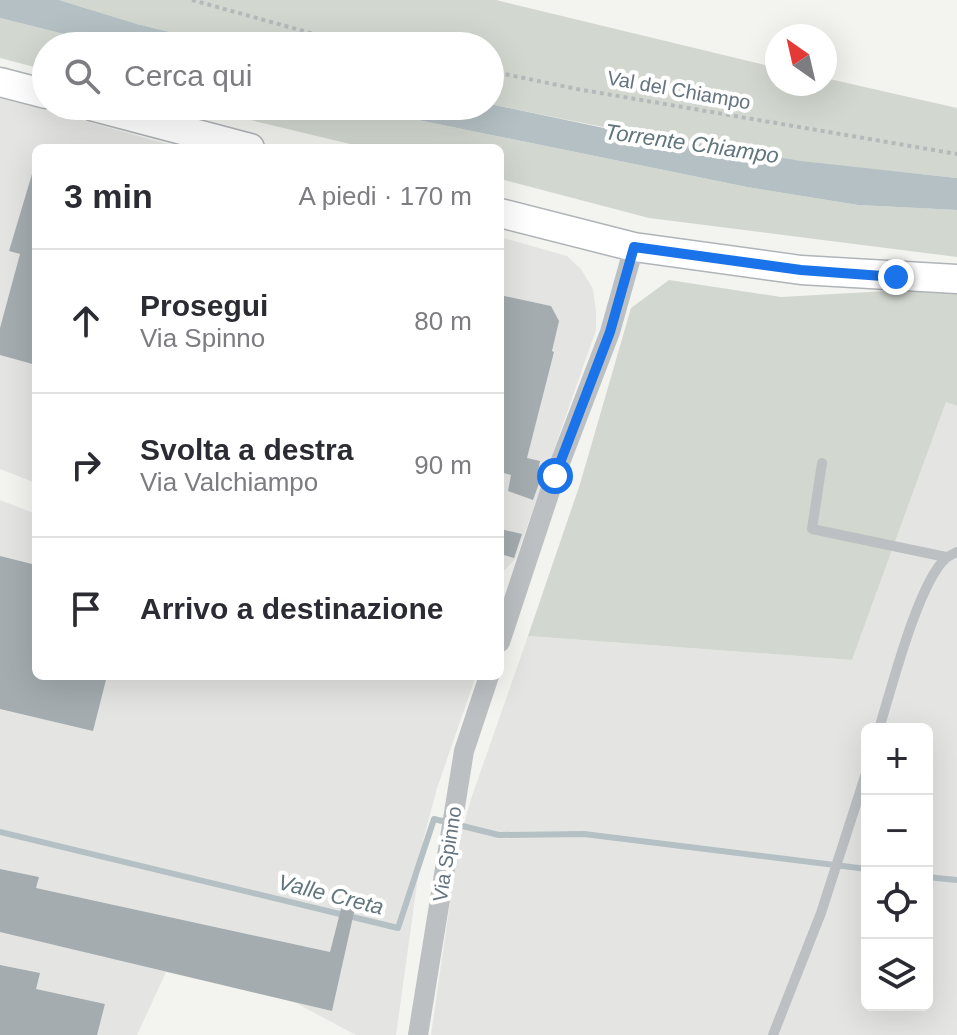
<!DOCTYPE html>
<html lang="it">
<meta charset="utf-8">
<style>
:root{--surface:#fff;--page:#f7f7f7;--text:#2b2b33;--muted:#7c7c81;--line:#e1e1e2}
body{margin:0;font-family:Arial,sans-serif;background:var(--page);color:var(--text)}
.controls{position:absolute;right:24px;bottom:24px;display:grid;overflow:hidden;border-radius:12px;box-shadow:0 8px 32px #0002}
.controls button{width:72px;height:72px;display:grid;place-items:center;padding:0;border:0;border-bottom:2px solid var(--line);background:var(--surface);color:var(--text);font:40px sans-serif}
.compass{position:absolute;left:765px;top:24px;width:72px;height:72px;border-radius:50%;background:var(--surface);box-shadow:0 8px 32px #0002;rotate:326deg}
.stop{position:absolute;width:24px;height:24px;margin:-18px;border:6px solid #1a73e8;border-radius:50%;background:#fff}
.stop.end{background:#1a73e8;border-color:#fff;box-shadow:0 2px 8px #0008}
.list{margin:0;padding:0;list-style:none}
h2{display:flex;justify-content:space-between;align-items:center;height:104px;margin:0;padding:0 32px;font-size:34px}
h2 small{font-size:26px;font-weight:400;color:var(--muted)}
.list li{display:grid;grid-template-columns:52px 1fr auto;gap:24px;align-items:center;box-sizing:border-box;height:144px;padding:0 32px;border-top:2px solid var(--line)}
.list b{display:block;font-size:30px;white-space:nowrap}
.list p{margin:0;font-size:26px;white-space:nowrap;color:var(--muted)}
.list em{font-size:26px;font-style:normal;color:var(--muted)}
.icon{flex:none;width:44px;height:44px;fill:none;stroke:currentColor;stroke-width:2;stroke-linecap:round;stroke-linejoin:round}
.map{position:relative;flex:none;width:957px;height:1035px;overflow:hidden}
.search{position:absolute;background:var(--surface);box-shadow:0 8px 32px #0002;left:32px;top:32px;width:472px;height:88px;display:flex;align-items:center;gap:20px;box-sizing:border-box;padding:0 28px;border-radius:44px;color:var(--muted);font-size:30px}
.panel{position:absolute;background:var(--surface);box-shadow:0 8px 32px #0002;left:32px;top:144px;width:472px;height:536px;border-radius:12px}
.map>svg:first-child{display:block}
</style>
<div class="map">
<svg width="957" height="1035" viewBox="0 0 957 1035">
<rect width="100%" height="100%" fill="#f3f3ef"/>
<g fill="#e4e5e3" fill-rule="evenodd">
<polygon points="0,97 181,148 36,148 36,483 0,469"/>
<polygon points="500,237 567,256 581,269 593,289 596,311 596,330 516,558 500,575"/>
<path d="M946 402 957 406V1035H431L458 846 471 799 528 636 852 660ZM867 729H927V1005H867Z"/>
<polygon points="0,500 36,514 36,676 476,676 437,788 423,841 396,1035 356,1035 294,1002 166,972 137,1035 0,1035"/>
</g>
<g fill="#d2d8cf">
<path d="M59 0H496L777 68V84H825V78L957 108V178C904 172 851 168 798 161 695 146 592 125 490 104V46H227L137 24Z"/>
<polygon points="0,18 112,46 46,46 46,70 0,58"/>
<polygon points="192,106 349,106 747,187 858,205 957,210 957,257 649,218 500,179 500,148 367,148"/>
<polygon points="669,280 781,297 922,289 957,292 957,406 946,402 852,660 528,636 580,484 631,308"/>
</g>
<g fill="#b5c0c4">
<polygon points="0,0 59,0 137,24 227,46 112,46 0,18"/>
<polygon points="490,104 618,131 801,161 957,178 957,210 858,205 747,187 349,106 490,106"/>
</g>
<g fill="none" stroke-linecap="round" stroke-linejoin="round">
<g stroke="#b5c0c4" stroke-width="6">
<polyline points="0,832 398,928 434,819 499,835 584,834 867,869"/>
<polyline points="927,877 957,880"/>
</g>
</g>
<g fill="#a4acb0">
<polygon points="32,174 36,174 36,365 0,355 0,328 20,254 9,251"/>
<polygon points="500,295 551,306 559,321 552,351 554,352 527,458 540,461 537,476 541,478 533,500 508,491 511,475 500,472"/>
<polygon points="500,529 522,534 514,558 500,554"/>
<polygon points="0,556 36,565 36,676 107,676 93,731 0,709"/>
<polygon points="0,869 39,877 36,888 330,952 342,905 355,908 332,1011 0,932"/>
<polygon points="0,965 40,973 36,989 105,1004 97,1035 0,1035"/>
</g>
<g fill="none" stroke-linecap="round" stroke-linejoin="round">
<defs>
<g id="secondary">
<polyline points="0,82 46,94"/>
<polyline points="91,106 250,148"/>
<polyline points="500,213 634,247 801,270 957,279"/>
</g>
</defs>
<use href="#secondary" stroke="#afb4b8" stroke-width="31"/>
<g stroke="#b6b9bb" stroke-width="4" stroke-dasharray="4 4" stroke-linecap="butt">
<polyline points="192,0 325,37 367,46"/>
<polyline points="490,71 577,89 957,154"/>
</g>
<g stroke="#bcc0c3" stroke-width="10">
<polyline points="822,463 812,529 946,557"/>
<path d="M879 729C891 690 918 583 946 558 947 557 955 553 957 552"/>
<polyline points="773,1035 821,913 867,770"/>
</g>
<g stroke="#bcc0c3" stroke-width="20">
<polyline points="500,642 555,476 610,332 634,247"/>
<polyline points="418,1035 464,751 489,676"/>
</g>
<use href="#secondary" stroke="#fff" stroke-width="28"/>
</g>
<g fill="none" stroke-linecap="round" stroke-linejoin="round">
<polyline stroke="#1a73e8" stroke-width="10" points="555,476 610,332 634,247 801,270 896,277"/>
</g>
<g text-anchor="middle" stroke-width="8" stroke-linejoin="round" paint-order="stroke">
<g font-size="20" fill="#64737f" stroke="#fff">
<text transform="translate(679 90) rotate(10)" y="7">Val del Chiampo</text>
<text transform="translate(447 854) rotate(-81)" y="7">Via Spinno</text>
</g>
<g font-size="22" font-style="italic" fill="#60757c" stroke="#fff">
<text transform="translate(692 143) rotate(8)" y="8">Torrente Chiampo</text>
<text transform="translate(331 894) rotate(14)" y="8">Valle Creta</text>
</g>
</g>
</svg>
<div class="controls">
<button>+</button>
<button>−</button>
<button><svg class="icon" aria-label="locate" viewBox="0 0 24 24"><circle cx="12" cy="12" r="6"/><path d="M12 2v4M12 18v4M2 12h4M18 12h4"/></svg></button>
<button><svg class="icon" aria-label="layers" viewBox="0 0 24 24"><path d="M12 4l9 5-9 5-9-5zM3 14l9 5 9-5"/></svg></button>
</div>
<svg class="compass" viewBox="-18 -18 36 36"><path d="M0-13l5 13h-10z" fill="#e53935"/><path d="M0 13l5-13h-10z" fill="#7c7c81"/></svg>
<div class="stop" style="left:555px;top:476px"></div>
<div class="stop end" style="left:896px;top:277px"></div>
<div class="search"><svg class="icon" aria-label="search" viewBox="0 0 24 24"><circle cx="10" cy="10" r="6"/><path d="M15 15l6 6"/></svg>Cerca qui</div>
<section class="panel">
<h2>3 min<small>A piedi · 170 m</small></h2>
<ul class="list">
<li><svg class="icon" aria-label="ahead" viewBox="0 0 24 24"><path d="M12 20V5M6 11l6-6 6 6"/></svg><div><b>Prosegui</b><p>Via Spinno</p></div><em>80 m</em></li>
<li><svg class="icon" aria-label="right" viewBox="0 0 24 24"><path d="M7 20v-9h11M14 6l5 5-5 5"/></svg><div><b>Svolta a destra</b><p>Via Valchiampo</p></div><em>90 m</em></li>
<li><svg class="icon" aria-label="arrive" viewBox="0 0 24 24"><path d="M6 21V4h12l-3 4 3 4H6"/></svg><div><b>Arrivo a destinazione</b></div></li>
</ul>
</section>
</div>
